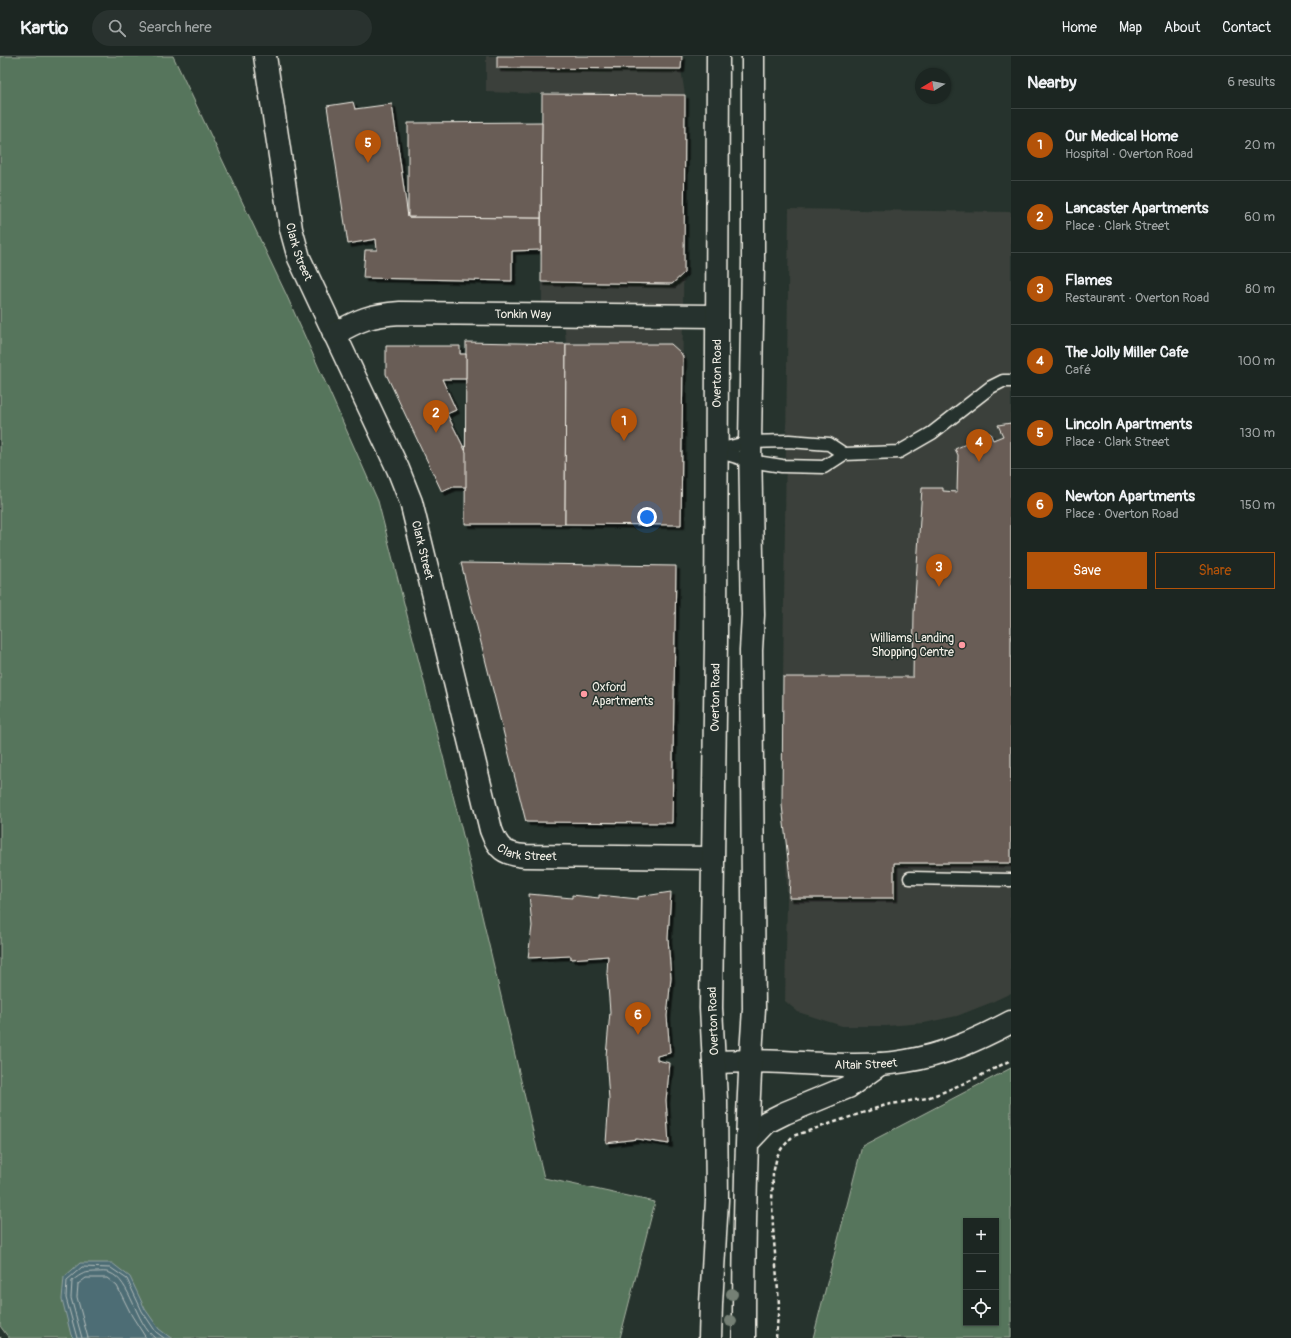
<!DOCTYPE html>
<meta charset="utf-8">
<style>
:root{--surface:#1c2622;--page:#29322f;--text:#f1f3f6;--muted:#a0a5a5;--line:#3a4340;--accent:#b45309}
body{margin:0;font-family:Pangolin,sans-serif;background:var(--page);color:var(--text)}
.controls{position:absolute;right:12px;bottom:12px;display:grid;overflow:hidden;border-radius:0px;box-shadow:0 1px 3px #0004}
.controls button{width:36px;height:36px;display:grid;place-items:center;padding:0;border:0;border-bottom:1px solid var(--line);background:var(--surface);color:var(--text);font:20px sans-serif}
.compass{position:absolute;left:915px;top:12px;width:36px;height:36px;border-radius:50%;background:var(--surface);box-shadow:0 1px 3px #0004;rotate:260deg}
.you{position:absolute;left:647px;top:461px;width:14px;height:14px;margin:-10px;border:3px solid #fff;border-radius:50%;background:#1a73e8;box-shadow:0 0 0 6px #1a73e833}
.badge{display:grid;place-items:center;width:26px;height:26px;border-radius:50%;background:var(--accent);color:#fff;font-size:13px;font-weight:700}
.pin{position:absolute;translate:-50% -33px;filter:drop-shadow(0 1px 2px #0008)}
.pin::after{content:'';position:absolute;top:21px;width:14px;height:12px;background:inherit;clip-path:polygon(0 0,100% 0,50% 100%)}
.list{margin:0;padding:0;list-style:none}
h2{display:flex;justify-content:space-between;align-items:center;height:52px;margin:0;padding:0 16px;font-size:17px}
h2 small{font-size:13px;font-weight:400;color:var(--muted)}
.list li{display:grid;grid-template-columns:26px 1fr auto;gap:12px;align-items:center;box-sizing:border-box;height:72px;padding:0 16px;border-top:1px solid var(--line)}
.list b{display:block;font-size:15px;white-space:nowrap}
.list p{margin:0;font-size:13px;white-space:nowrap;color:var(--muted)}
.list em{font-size:13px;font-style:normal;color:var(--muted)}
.actions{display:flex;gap:8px;padding:12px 16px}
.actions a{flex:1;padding:9px 0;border:1px solid var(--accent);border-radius:0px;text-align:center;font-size:14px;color:var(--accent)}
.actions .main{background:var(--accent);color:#fff}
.icon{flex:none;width:22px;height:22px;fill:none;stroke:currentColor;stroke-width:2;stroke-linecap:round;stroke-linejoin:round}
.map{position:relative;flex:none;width:1011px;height:1282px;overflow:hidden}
header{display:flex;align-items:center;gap:24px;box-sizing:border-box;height:56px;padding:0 20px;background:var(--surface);border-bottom:1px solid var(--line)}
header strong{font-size:19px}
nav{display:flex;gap:22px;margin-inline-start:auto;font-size:14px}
.search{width:280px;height:36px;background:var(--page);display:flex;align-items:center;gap:10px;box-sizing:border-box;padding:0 14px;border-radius:22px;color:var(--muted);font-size:15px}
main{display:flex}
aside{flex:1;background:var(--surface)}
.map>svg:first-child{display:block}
</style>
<header>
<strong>Kartio</strong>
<div class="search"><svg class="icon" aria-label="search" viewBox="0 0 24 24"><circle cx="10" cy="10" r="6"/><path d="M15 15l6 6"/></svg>Search here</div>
<nav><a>Home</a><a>Map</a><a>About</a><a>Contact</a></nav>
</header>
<main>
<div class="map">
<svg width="1011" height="1282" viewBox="0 0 1011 1282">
<defs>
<filter id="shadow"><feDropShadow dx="3.5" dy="3.5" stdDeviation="0" flood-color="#0009"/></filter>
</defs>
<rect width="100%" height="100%" fill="#26332d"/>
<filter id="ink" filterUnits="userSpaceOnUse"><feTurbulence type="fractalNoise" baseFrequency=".025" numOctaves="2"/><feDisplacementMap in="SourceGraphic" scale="8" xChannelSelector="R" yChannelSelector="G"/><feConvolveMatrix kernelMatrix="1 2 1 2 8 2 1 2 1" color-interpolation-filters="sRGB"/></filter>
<g filter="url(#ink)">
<g fill="#3a403a">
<polygon points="486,0 682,0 681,13 685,39 681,469 565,468 566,288 564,259 542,258 542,38 486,36"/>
<polygon points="789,153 1011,156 1011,937 990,947 957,960 924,967 887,970 842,970 798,956 785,945 787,842 786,790 782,749 783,621"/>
</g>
<g fill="#57745b" stroke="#a6b2a2" fill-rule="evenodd">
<polygon points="0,0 173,0 286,238 378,445 462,775 544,1122 655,1146 620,1282 9,1282 0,1270"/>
<path d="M1011 1012V1282H813L862 1090ZM966 1165H996V1267H966Z"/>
</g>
<polygon fill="#4e6d75" stroke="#90a2a3" points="80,1207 112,1207 130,1221 145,1253 159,1273 171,1282 74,1282 71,1279 62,1243 64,1221"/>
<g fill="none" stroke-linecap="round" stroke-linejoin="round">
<g stroke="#b2bcba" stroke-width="1">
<polyline points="77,1282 66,1242 67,1224 82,1211 111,1212 127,1223 142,1255 156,1276 164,1282"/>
<path d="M82 1282 71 1242 72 1225C82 1217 85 1216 97 1216 101 1216 106 1215 110 1217 131 1225 135 1267 155 1282"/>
<polyline points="88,1282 77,1241 78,1228 86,1222 107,1222 117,1230 132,1260 146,1282"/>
</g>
</g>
<g fill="#695d57" stroke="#f4f1e8" filter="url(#shadow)">
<polygon points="497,0 682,0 681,13 497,12"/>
<polygon points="542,38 685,39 684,217 672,228 541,226"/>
<polygon points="353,46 355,53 392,48 408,161 541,162 541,194 512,195 512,225 363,222 365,194 377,194 376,183 348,188 327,50"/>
<polygon points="542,66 541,162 408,161 408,67"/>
<polygon points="466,286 566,288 565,468 465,468"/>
<polygon points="566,288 671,288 681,297 683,301 681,469 565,468"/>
<polygon points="386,290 460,290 460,298 466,298 466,323 442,323 456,354 447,358 466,396 466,431 453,431 442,436 386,318"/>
<polygon points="1011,367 1011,807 894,807 894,842 789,842 790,822 782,749 783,621 913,621 914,557 922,432 943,432 943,435 957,436 958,399 955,393 990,377 993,384 1003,380 998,369"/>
<polygon points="461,507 676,510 672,767 526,766"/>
<polygon points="671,836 668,882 671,922 667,960 670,997 657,1000 657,1004 670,1007 666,1044 669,1088 637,1083 606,1087 609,1044 606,1000 610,956 607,917 608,900 571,903 571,900 528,902 532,870 529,838 572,842 572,839 599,842 599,839 638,843 638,841"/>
</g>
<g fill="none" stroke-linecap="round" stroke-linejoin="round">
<defs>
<g id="lane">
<polyline points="718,394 750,386 789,385 829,388 844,398"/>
<polyline points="717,395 750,405 782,410 824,411 844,398 899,396 932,377 991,331 1003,325 1011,325"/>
<polyline points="910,822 1011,824"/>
</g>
<g id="street">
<path id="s1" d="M265 0 291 173 299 202 398 413 411 446 491 774C498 793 504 798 525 800L713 802"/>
<path id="s2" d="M334 278C359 264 370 259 400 257L717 260"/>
<path id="s3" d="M714 1006C738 1005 761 1005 784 1006 824 1008 866 1012 906 1005 944 999 977 984 1011 966"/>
</g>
<g id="secondary">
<polyline points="748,1086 767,1066 785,1057 848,1031 880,1008"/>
<path id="s4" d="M710 1282 711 1248 717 1144 716 1044 711 952 716 584 718 0"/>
<path d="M744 1282C744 1172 746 1062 754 953L751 594 753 559 750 386 753 207V0"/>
</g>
</defs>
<use href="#lane" stroke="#f4f1e8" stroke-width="15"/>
<use href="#street" stroke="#f4f1e8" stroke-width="25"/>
<use href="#secondary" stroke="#f4f1e8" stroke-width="25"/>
<g stroke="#f4f1e8" stroke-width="2.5" stroke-dasharray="4 3" stroke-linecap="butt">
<polyline points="0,1281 0,1282"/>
<polyline points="776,1282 779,1248 773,1172 772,1147 773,1118 777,1100 782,1092 793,1080 886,1049 927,1042 941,1037 976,1022 1011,1004"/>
</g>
<use href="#lane" stroke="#26332d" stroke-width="12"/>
<use href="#street" stroke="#26332d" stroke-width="22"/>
<use href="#secondary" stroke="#26332d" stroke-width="22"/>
</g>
<g fill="#758075">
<circle cx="732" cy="1238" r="6"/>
<circle cx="731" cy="1265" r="6"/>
</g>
</g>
<g fill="#ff9aa2" stroke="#26332d" stroke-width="1.5">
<circle cx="962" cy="589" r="4"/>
<circle cx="584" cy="638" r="4"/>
</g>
<g text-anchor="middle" stroke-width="3" stroke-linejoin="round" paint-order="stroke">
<g font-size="12" fill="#f4f1e8" stroke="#26332d">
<text dy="4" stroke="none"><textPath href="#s1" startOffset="199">Clark Street</textPath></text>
<text dy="4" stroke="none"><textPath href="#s2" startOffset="193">Tonkin Way</textPath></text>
<text dy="4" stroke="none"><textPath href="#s4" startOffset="965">Overton Road</textPath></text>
<text dy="4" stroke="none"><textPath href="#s1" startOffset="523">Clark Street</textPath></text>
<text dy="4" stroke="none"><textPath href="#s4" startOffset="641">Overton Road</textPath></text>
<text dy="4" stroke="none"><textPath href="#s1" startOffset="859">Clark Street</textPath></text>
<text transform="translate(713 965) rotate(-92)" y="4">Overton Road</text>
<text dy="4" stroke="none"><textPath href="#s3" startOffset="152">Altair Street</textPath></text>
</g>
<g font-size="12" fill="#f4f1e8" stroke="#26332d" text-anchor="end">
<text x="954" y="586">Williams Landing<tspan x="954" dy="14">Shopping Centre</tspan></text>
<text x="592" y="635" text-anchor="start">Oxford<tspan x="592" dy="14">Apartments</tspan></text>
</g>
</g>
</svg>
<div class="controls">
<button>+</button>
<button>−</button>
<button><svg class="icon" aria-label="locate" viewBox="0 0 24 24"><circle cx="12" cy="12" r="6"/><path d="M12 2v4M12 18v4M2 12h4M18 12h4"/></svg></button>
</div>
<svg class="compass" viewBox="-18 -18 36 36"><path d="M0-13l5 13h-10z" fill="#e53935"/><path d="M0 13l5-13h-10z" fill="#a0a5a5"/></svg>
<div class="you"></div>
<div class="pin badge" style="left:624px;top:385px">1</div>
<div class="pin badge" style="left:436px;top:377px">2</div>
<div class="pin badge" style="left:939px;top:531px">3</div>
<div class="pin badge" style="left:979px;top:406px">4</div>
<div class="pin badge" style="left:368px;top:107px">5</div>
<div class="pin badge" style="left:638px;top:979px">6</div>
</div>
<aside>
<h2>Nearby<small>6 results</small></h2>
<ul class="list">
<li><span class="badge">1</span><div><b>Our Medical Home</b><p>Hospital · Overton Road</p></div><em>20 m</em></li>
<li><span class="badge">2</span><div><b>Lancaster Apartments</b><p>Place · Clark Street</p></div><em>60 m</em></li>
<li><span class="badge">3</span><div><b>Flames</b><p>Restaurant · Overton Road</p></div><em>80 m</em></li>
<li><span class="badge">4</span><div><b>The Jolly Miller Cafe</b><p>Café</p></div><em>100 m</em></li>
<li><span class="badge">5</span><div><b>Lincoln Apartments</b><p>Place · Clark Street</p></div><em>130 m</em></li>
<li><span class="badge">6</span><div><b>Newton Apartments</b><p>Place · Overton Road</p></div><em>150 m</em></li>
</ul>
<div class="actions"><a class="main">Save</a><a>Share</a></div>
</aside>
</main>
